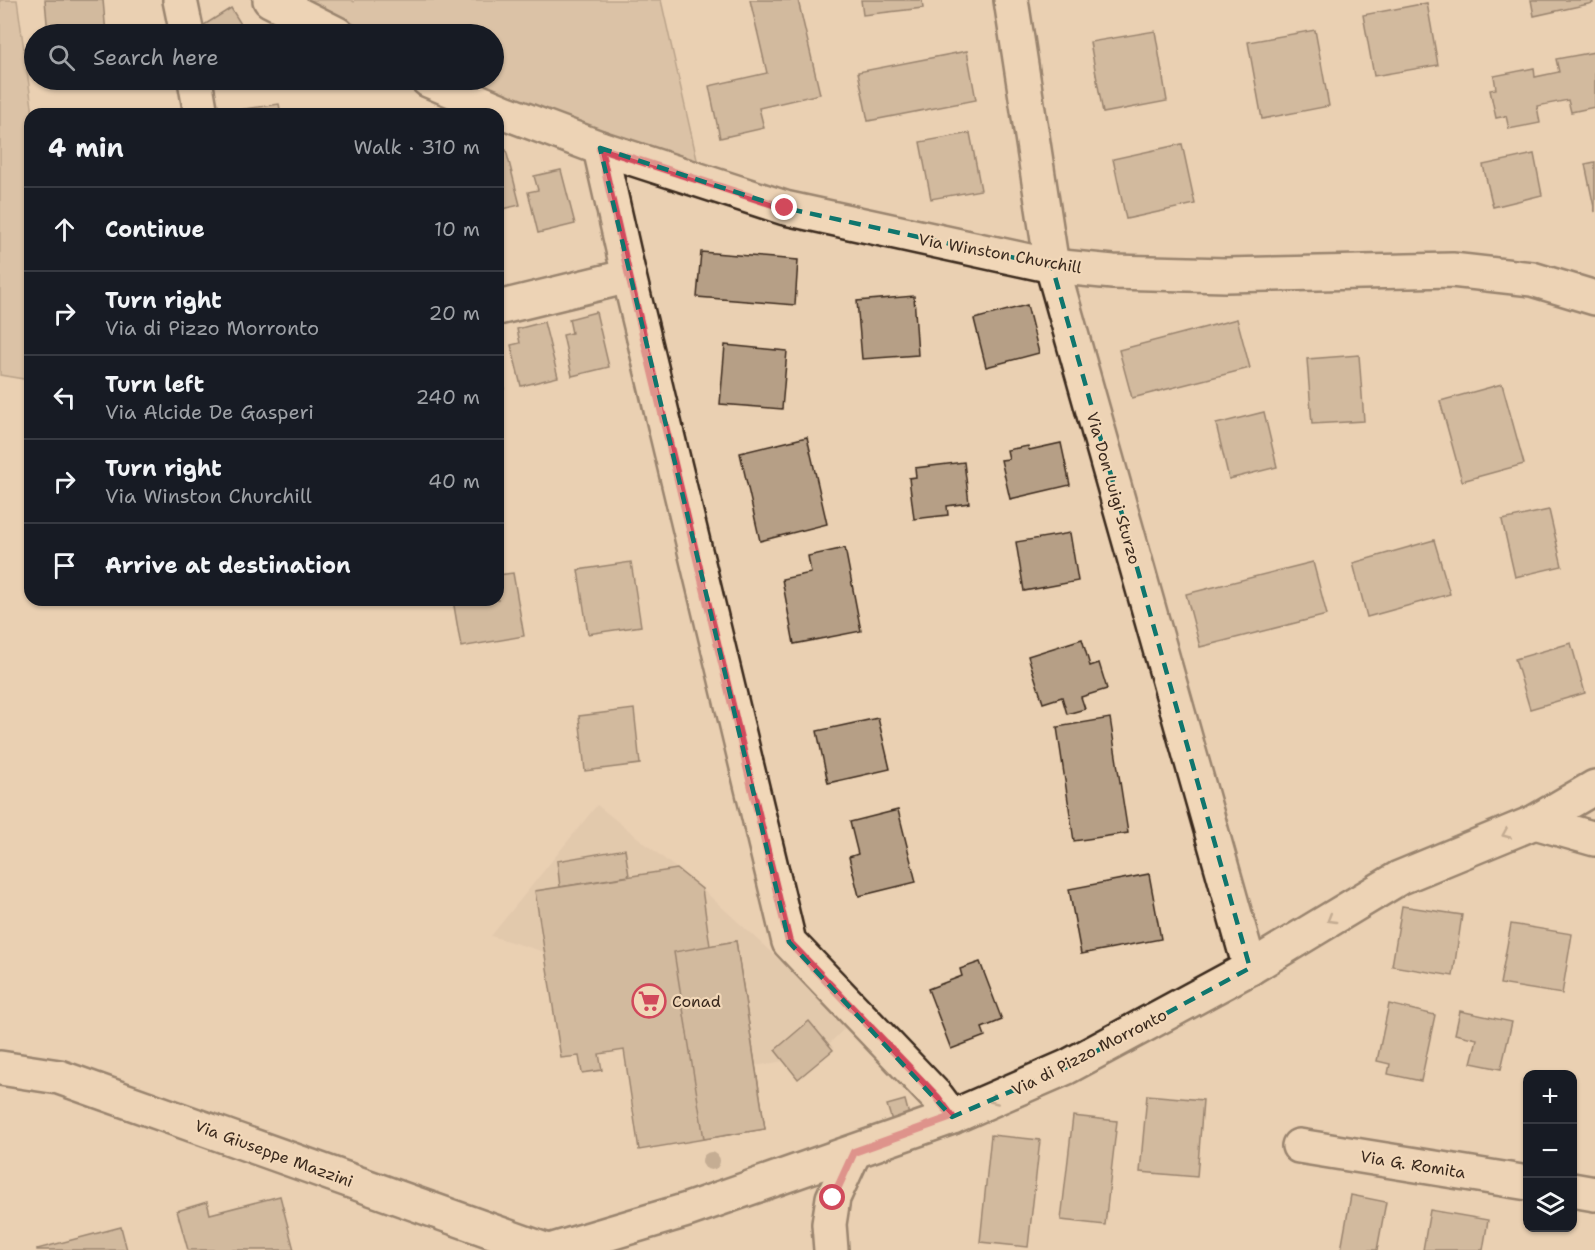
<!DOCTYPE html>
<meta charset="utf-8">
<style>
:root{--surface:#171b24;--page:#242831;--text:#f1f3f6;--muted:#9ea1a6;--line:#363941}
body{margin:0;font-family:"Shantell Sans",sans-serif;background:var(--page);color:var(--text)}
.controls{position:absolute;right:18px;bottom:18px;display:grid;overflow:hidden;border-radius:12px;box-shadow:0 2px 4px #0004}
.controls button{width:54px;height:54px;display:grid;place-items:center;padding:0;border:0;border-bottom:2px solid var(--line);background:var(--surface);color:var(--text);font:30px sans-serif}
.stop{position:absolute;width:18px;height:18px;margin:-14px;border:4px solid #d1495b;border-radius:50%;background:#fff}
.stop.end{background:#d1495b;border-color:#fff;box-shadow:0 2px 6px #0008}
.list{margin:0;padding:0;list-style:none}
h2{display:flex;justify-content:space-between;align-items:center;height:78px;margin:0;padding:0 24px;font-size:26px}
h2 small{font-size:20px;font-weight:400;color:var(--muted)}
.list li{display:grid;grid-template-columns:39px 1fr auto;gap:18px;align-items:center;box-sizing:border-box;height:84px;padding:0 24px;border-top:2px solid var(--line)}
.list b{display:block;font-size:22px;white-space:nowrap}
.list p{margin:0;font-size:20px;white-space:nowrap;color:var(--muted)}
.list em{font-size:20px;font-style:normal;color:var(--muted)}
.icon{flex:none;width:33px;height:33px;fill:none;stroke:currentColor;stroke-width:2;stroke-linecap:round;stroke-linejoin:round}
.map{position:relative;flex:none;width:1595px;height:1250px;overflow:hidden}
.search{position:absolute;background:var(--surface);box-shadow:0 2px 4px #0004;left:24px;top:24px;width:480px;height:66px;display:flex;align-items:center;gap:15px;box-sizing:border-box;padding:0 21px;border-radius:33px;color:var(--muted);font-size:22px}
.panel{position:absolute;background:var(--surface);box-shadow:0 2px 4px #0004;left:24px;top:108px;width:480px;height:498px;border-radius:18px}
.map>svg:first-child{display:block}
</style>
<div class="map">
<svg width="1595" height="1250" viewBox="0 0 1595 1250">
<rect width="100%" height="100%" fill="#ead0b2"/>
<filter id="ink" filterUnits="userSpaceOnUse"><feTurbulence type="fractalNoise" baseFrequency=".0167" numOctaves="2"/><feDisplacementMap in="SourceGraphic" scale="12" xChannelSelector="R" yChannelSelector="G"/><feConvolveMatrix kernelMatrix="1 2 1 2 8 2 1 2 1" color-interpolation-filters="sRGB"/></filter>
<g filter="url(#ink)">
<polygon fill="#dac1a5" points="597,805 702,889 785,965 847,1026 829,1044 833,1050 798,1079 784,1061 755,1066 765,1129 639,1150 624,1051 599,1054 602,1070 582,1073 579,1056 561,1058 545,952 491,936"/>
<g fill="#cab297" stroke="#826e5a" stroke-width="1.5">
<polygon points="0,0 17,0 33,114 30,114 30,380 0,375"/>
<polygon points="305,0 351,0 354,2 355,0 661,0 698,164 556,115 471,80 494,80 494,34 375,34"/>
</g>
<g fill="#b69f86" stroke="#3b2a1e" stroke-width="1.5">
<polygon points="45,0 103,0 106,34 48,34"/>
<polygon points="750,0 798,0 820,94 759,108 764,128 720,138 709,86 767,73"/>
<polygon points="861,0 922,0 923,8 863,15"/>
<polygon points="1531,0 1592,0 1593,3 1534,16"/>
<polygon points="1427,3 1438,65 1374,76 1363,15"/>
<polygon points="231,8 247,34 195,34 193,32"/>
<polygon points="1315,30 1329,106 1262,119 1248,42"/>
<polygon points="1155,31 1167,101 1103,113 1090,42"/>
<polygon points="967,51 976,100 868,121 858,72"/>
<polygon points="1595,52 1595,107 1571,112 1568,100 1537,106 1540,123 1509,129 1506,116 1496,118 1490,90 1496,89 1494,76 1534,68 1535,77 1559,72 1556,59"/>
<polygon points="52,80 110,80 53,85"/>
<polygon points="279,104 281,114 232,114 232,111"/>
<polygon points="970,133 981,190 931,199 920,142"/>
<polygon points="1182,144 1195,204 1126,219 1113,159"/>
<polygon points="506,150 520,205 498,210 498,152"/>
<polygon points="1534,154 1542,195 1493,207 1483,165"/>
<polygon points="1595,162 1595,212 1585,164"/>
<polygon points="561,170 575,224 538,233 528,192 538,190 534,176"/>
<polygon points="701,252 798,260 795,305 697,297"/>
<polygon points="914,296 918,355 862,359 857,301"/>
<polygon points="1027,305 1039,353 986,367 974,319"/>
<polygon points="596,312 609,367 572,376 563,335 572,333 569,319"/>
<polygon points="1237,319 1250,368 1132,398 1119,350"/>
<polygon points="544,322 558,377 521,386 511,345 520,343 517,329"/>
<polygon points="725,345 787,351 782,409 720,404"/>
<polygon points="1359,355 1364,421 1312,424 1307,359"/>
<polygon points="498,363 504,389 498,390"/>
<polygon points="1502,384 1524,464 1462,481 1440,401"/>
<polygon points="1264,412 1277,467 1229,479 1216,424"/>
<polygon points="807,437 827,524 760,541 740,453"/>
<polygon points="1061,443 1070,485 1010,499 1001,460 1009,459 1007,450 1028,446 1029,450"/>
<polygon points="964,462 969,503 947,506 948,515 914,519 909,478 916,477 915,468"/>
<polygon points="1549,510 1562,566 1515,577 1502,520"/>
<polygon points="1070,533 1078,581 1024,591 1016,542"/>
<polygon points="1434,540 1450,594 1367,617 1353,563"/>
<polygon points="845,548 861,631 794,644 782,579 811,573 808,556"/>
<polygon points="631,562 641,626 588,634 578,570"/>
<polygon points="1313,562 1327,615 1200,647 1186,594"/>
<polygon points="513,573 524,636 461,647 453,600 498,600 498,575"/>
<polygon points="1082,639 1090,666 1099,663 1107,689 1081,697 1085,709 1067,714 1062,697 1043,703 1028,656"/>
<polygon points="1571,643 1585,693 1530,709 1515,659"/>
<polygon points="634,709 640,764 585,771 579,716"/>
<polygon points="878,718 890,769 828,783 817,731"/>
<polygon points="1110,718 1128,833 1074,841 1057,727"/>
<polygon points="898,810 916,882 859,896 849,857 858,854 850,822"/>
<polygon points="625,849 629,876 560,887 557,861"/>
<polygon points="677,869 702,889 710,946 736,941 765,1129 639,1150 624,1050 599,1054 602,1070 582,1073 579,1056 561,1058 535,891"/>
<polygon points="1149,874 1161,939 1081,954 1069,889"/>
<polygon points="1402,906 1462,915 1453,976 1392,966"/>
<polygon points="1511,924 1572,934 1562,994 1500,984"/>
<polygon points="736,941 765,1129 704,1139 674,952"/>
<polygon points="980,962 1002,1020 982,1028 985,1036 951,1049 928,989 962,976 960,969"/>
<polygon points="1389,1004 1435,1015 1421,1081 1388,1074 1390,1064 1377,1061"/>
<polygon points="1460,1011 1512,1022 1501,1069 1471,1063 1477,1039 1455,1034"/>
<polygon points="809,1021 833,1050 798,1079 775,1050"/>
<polygon points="1147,1095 1203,1100 1197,1177 1140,1172"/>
<polygon points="905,1100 910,1119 893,1124 887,1105"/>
<polygon points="1073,1116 1117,1121 1105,1225 1061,1220"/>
<polygon points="991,1135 1040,1140 1028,1247 980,1242"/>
<polygon points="1351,1195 1386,1202 1377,1250 1341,1250"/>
<polygon points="280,1196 294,1250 188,1250 177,1211 207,1202 210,1214"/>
<polygon points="1430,1210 1488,1220 1483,1250 1423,1250"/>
<polygon points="121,1227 127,1250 37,1250 37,1249"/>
</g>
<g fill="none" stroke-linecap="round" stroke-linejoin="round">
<defs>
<g id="minor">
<polyline points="180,0 187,34"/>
<polyline points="270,0 337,34"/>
<polyline points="1011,0 1052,266 1250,968"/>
<polyline points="195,80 201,114"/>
<polyline points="428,80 504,112 600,148 785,208 1052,266 1113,272 1226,275 1452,270 1532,279 1595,298"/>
<polyline points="600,148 629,276 789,942 937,1097 952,1117"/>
<polyline points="498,308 629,276"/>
<polyline points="1535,822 1595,839"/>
<polyline points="0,1068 59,1077 545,1250"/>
<polyline points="1299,1146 1528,1183"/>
<polyline points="1572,1190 1595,1194"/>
<polyline points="553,1250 687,1210 952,1117 1067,1067 1250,968 1399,878 1535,822 1595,787"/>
<polyline points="831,1250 829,1224 833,1198 854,1152"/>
</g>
</defs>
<use href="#minor" stroke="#3b2a1e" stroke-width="38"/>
<use href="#minor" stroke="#f1d7b8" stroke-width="33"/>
</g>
<circle fill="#9a846e" cx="711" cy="1161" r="9"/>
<defs><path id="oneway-chevron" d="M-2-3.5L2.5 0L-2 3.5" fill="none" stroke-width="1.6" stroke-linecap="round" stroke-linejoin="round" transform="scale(1.5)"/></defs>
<g stroke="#96806b">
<use href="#oneway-chevron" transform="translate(1506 834) rotate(157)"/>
<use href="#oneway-chevron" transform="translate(1331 919) rotate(149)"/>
<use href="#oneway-chevron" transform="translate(993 1100) rotate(156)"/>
</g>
</g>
<g fill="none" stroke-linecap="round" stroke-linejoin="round" filter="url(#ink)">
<polyline stroke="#d1495b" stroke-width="8" points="785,208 600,148 629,276 789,942 937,1097 952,1117 854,1152 833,1198"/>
</g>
<path d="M0 0H1595V1250H0ZM600 148 785 208 1052 266 1250 968 1067 1067 952 1117 789 942Z" fill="#ead0b2" fill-opacity=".55" fill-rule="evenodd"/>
<path fill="none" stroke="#0f766e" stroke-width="4.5" stroke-dasharray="12 8" stroke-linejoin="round" d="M600 148 785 208 1052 266 1250 968 1067 1067 952 1117 789 942Z"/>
<defs>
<symbol id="supermarket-ring" viewBox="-11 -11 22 22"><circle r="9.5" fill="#f1d7b8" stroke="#d1495b" stroke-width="1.5"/><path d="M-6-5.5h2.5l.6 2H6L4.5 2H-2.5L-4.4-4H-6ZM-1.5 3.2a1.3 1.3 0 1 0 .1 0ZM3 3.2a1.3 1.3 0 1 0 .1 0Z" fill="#d1495b"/></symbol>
</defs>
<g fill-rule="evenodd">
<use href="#supermarket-ring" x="630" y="982" width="38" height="38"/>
</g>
<g text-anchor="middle" stroke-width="4.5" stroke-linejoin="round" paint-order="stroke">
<g font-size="16" fill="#3b2a1e" stroke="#f1d7b8">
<text transform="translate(1000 253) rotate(10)" y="6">Via Winston Churchill</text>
<text transform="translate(1114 488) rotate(74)" y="6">Via Don Luigi Sturzo</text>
<text transform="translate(1089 1052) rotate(-27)" y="6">Via di Pizzo Morronto</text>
<text transform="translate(274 1153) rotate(20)" y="6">Via Giuseppe Mazzini</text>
<text transform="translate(1413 1164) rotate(9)" y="6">Via G. Romita</text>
</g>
<g font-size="16" fill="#3b2a1e" stroke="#f1d7b8" text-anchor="start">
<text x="672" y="1007">Conad</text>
</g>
</g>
</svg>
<div class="controls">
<button>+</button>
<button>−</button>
<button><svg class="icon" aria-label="layers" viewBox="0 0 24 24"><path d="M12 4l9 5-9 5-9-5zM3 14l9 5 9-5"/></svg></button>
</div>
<div class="stop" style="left:833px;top:1198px"></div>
<div class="stop end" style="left:785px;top:208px"></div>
<div class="search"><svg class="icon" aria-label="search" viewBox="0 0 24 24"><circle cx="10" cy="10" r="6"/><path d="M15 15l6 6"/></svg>Search here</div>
<section class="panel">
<h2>4 min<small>Walk · 310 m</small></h2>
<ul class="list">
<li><svg class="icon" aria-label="ahead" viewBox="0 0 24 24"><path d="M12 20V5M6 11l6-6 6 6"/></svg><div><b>Continue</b></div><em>10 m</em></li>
<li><svg class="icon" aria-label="right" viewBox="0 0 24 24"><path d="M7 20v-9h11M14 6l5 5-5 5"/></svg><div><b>Turn right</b><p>Via di Pizzo Morronto</p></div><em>20 m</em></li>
<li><svg class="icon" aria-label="left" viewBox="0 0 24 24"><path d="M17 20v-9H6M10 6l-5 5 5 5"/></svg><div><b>Turn left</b><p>Via Alcide De Gasperi</p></div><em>240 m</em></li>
<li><svg class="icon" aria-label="right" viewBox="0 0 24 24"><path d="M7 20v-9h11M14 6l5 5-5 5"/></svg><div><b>Turn right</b><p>Via Winston Churchill</p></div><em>40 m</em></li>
<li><svg class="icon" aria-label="arrive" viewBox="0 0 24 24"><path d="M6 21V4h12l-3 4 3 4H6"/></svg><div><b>Arrive at destination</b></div></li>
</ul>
</section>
</div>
